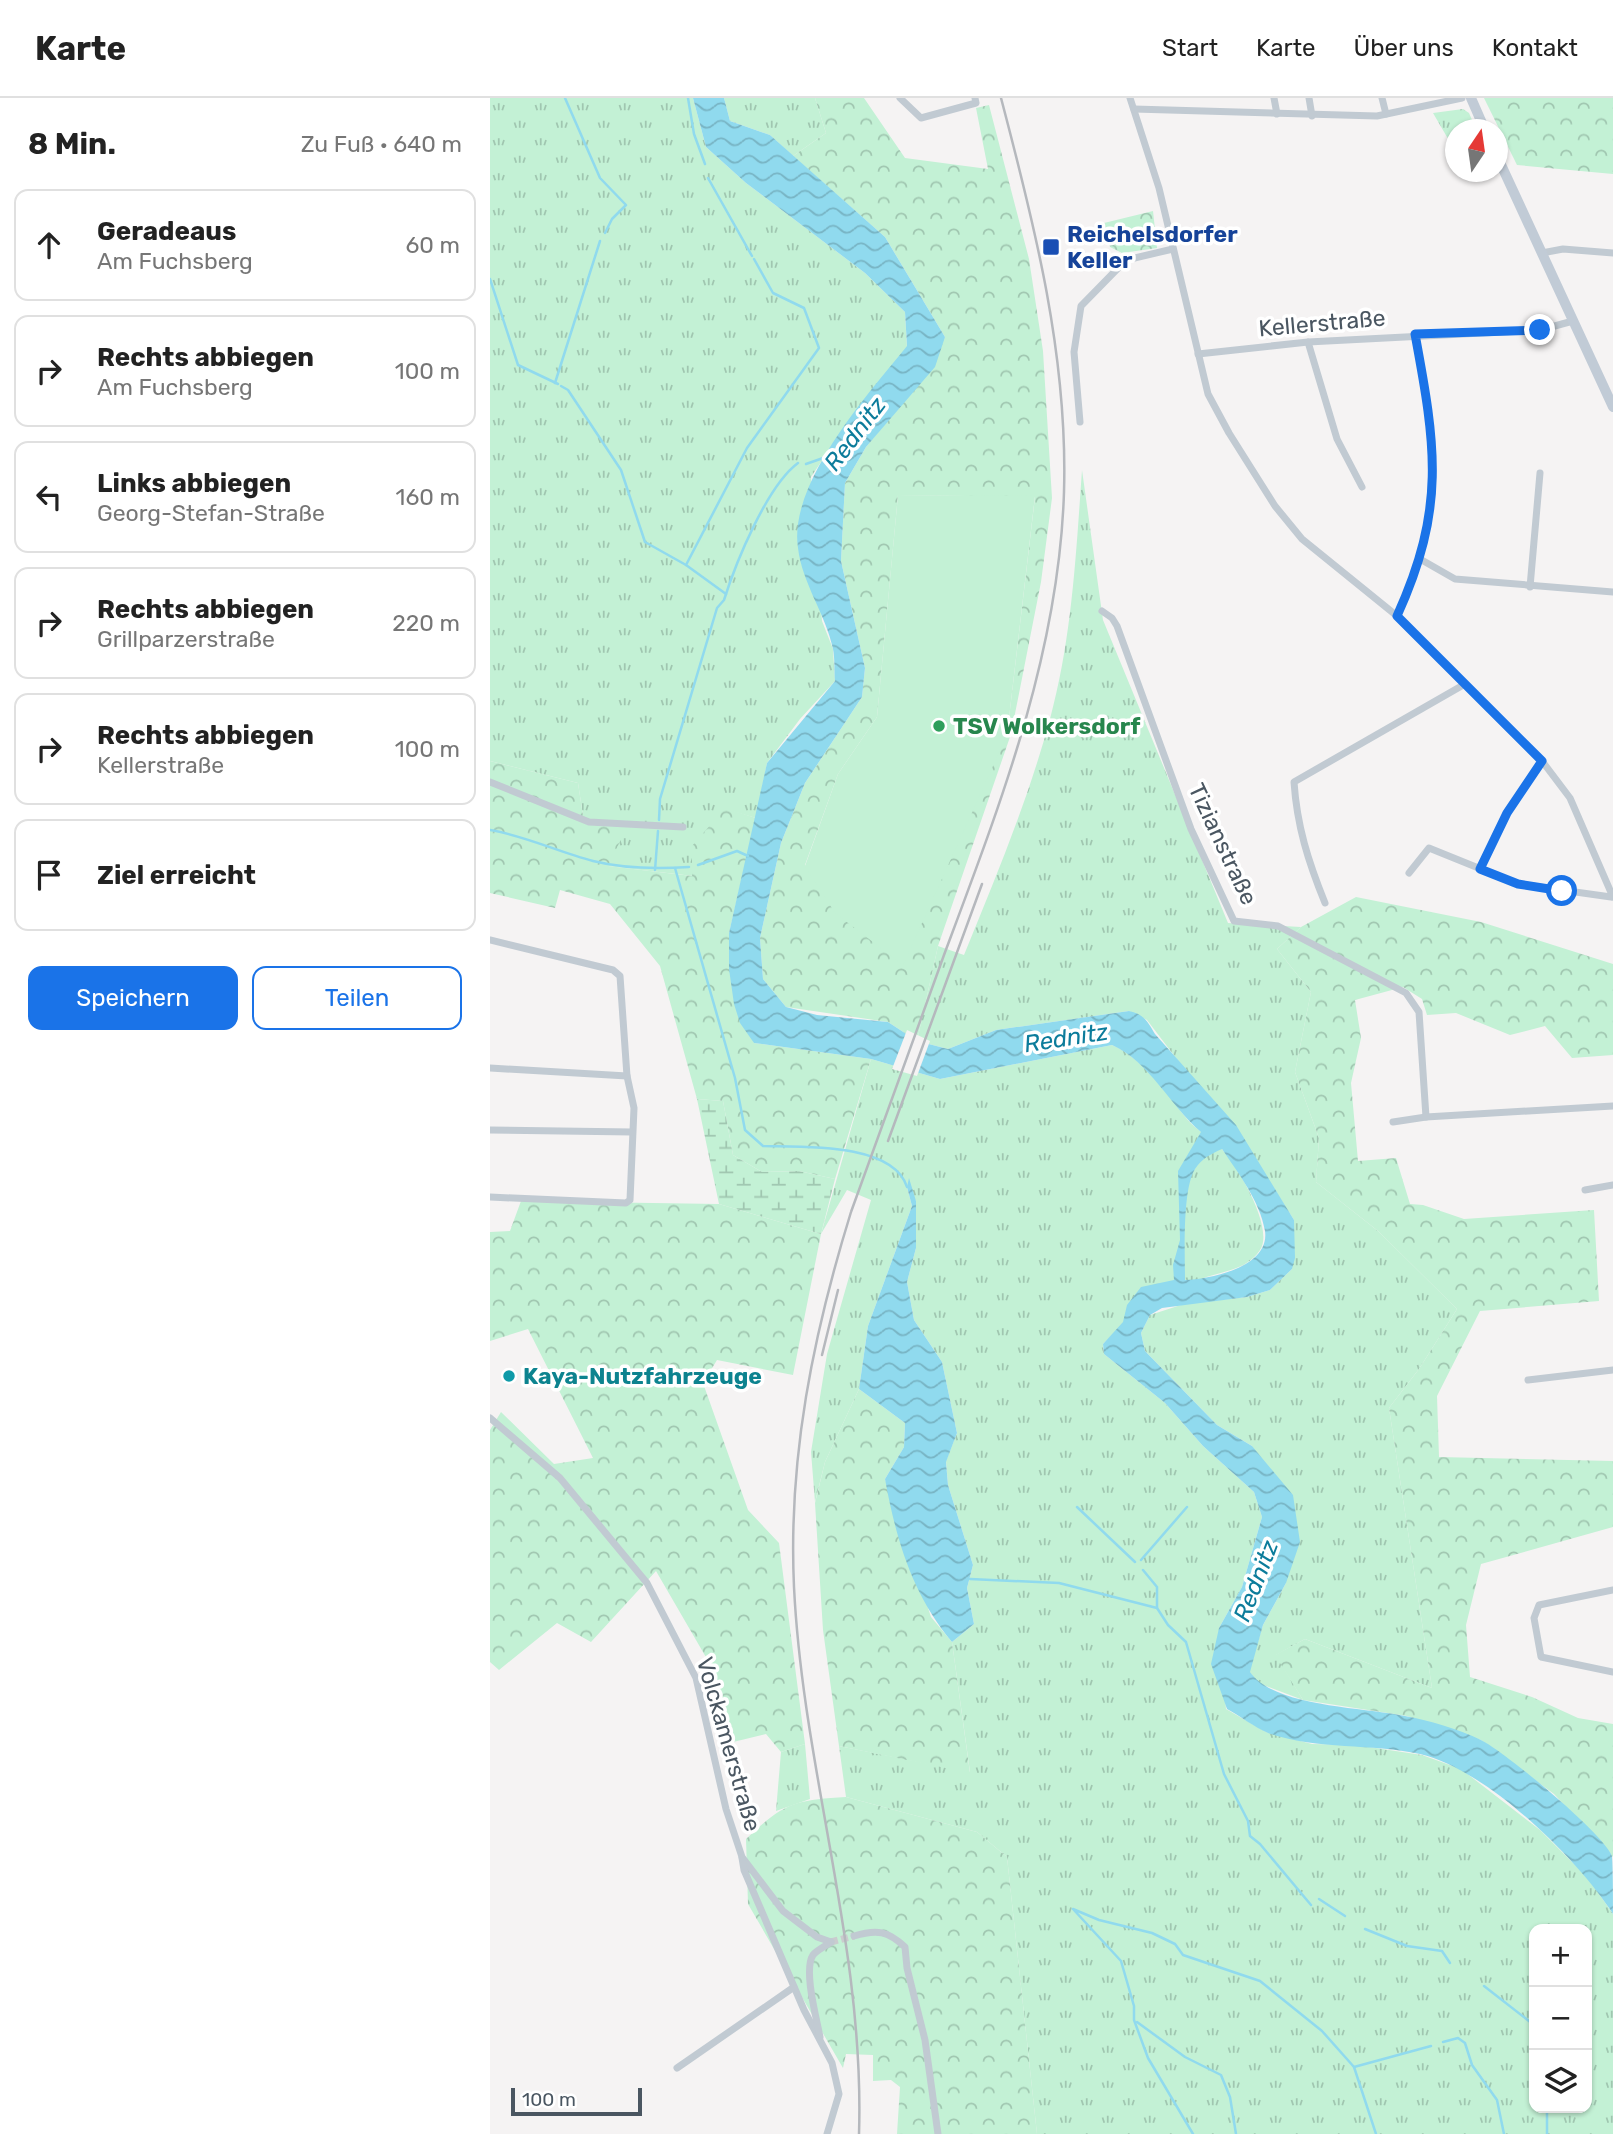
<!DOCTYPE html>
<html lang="de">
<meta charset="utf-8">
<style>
:root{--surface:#fff;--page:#f6f6f6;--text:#222;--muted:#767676;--line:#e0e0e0;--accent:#1a73e8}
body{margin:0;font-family:Rubik,sans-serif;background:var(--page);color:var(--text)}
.controls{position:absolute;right:21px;bottom:21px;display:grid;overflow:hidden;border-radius:14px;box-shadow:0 2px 5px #0004}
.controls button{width:63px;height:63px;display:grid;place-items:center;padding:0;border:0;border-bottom:2px solid var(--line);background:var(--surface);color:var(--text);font:35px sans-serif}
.compass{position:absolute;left:955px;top:21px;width:63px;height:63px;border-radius:50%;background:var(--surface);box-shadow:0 2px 5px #0004;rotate:13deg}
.scale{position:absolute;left:21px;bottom:18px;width:131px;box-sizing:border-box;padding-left:7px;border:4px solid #4a5661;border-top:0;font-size:19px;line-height:24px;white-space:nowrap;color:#4a5661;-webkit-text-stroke:5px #fff;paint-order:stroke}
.stop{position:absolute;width:21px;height:21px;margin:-16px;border:5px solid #1a73e8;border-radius:50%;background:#fff}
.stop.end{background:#1a73e8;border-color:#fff;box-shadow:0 2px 7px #0008}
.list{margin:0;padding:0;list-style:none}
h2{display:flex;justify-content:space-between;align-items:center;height:91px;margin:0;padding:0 28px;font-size:30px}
h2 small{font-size:23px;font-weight:400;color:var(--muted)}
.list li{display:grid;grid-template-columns:46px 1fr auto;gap:21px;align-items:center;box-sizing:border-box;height:112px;margin:0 14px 14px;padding:0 14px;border:2px solid var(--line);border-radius:14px}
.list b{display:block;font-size:26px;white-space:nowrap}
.list p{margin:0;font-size:23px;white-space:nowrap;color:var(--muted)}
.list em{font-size:23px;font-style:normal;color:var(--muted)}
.actions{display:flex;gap:14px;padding:21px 28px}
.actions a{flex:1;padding:16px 0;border:2px solid var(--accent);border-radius:14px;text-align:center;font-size:24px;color:var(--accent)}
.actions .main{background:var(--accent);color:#fff}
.icon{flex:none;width:38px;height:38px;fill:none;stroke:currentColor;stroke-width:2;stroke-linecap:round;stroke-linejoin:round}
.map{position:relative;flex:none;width:1123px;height:2036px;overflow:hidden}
header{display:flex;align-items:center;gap:42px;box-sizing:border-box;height:98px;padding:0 35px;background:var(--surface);border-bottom:2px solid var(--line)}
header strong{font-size:33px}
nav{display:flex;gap:38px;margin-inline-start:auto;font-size:24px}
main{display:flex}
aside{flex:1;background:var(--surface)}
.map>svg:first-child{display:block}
</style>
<header>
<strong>Karte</strong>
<nav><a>Start</a><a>Karte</a><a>Über uns</a><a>Kontakt</a></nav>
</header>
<main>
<aside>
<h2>8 Min.<small>Zu Fuß · 640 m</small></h2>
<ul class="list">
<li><svg class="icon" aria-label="ahead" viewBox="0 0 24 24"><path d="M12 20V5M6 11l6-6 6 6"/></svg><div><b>Geradeaus</b><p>Am Fuchsberg</p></div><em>60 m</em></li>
<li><svg class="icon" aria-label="right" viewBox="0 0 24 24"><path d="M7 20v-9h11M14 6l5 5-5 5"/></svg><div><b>Rechts abbiegen</b><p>Am Fuchsberg</p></div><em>100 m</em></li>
<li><svg class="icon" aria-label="left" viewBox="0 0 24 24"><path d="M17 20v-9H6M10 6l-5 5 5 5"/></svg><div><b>Links abbiegen</b><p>Georg-Stefan-Straße</p></div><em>160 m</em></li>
<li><svg class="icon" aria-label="right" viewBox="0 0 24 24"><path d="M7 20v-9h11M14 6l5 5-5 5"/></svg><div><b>Rechts abbiegen</b><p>Grillparzerstraße</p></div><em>220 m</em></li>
<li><svg class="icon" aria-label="right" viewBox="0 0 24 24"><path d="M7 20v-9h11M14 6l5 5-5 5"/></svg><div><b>Rechts abbiegen</b><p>Kellerstraße</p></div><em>100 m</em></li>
<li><svg class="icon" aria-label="arrive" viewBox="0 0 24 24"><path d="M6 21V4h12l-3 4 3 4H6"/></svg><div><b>Ziel erreicht</b></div></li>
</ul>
<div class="actions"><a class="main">Speichern</a><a>Teilen</a></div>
</aside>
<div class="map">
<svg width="1123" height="2036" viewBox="0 0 1123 2036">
<defs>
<pattern id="grass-tufts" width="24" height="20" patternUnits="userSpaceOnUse" patternTransform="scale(1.75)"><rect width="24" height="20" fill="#c3f1d5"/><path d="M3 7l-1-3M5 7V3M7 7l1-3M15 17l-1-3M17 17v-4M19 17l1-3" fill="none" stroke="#a0c6b0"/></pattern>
<pattern id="forest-crowns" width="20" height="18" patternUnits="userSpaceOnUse" patternTransform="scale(1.75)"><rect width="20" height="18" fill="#c3f1d5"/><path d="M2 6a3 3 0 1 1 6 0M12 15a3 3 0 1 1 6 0" fill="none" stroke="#a0c6b0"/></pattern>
<pattern id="wetland-marsh" width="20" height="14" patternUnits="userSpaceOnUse" patternTransform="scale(1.75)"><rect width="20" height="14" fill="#c3f1d5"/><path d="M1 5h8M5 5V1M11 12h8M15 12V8" fill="none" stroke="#a0c6b0"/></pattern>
<pattern id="water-waves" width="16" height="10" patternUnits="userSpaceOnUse" patternTransform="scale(1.75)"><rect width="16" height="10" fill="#90daee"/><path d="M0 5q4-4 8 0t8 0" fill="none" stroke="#78b4c4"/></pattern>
</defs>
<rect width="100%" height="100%" fill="#f5f3f3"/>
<g fill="url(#grass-tufts)" fill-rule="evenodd">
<polygon points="0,0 203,0 216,49 256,85 375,175 415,214 417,249 357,325 321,379 332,523 343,551 345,583 310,621 277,665 266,720 235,711 203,778 117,768 94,724 88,685 0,663"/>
<polygon points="234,0 325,0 336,35 303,58 280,37 240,23"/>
<polygon points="973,11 979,15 986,31 965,32 964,51 943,15"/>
<path d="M592 372 613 522 738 825 811 829 787 851 821 894 805 974 829 1040 826 1084 888 1133 967 1211 929 1271 899 1310 942 1590 815 1541 786 1557 813 1602 768 1585 759 1573 773 1527 796 1485 762 1348 727 1327 655 1253 651 1235 660 1217 694 1206 757 1199 780 1192 802 1171 804 1122 776 1078 657 922 639 913 506 932 458 951 427 943 448 848 474 857C506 779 538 702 560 621 582 540 586 456 592 372Z"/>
<path d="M622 947C653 960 676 995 697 1021 706 1032 719 1038 729 1048 746 1065 785 1130 770 1152 757 1173 729 1173 709 1182 674 1198 639 1218 613 1246L614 1256 675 1305 713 1348 764 1394 772 1419 752 1489 729 1530 736 1611 776 1634 822 1646 866 1647 932 1657 971 1671 1050 1732 1098 1780 1123 1816V2036H547L517 1759 487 1734 356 1699 349 1648 480 1674 462 1544 484 1526 477 1490 483 1467 458 1387 456 1363 467 1335 452 1264 424 1222 417 1184 426 1150V1103L417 1089 422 1108 378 1228 369 1291 335 1364 325 1404 321 1354 337 1256 381 1102 357 1092 331 1136 381 961 450 981ZM1044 1831H1097V2010H1044Z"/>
<polygon points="315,1646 320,1701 286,1713 291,1654"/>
</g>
<g fill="url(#forest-crowns)" fill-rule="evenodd">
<path d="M325 0H374L415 60 498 71 486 10 499 7 539 161 553 253 562 400 551 484 521 636 448 848 427 943 398 924 296 909 273 881 270 840 291 745 315 685 372 599 375 570 351 463 355 385 376 349 403 316 455 239 395 139 303 58 336 35ZM408 397 545 399 517 637 326 781 315 767 348 676 387 619Z"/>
<polygon points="994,0 1123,0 1123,76 1027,67"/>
<polygon points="663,113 667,150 632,155 620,149 614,125"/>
<polygon points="0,663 88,685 94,724 137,729 118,768 202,778 202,748 235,710 266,720 239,835 264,945 381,961 345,1081 309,1073 272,1074 243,1057 233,1003 207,1001 170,868 120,806 70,792 65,810 0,795"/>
<polygon points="866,799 991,824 1123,866 1123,957 1082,960 1055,928 1020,937 966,915 937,917 932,901 913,889 865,902 871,940 861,985 868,1063 906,1060 920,1106 933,1107 974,1121 1104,1112 1109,1203 990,1213 947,1298 949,1359 1123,1363 1123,1429 991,1466 976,1527 980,1579 1042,1599 1088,1620 1123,1626 1123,1759 1064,1696 991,1642 917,1618 813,1602 785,1557 815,1541 942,1590 899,1310 929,1271 967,1211 888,1133 826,1084 829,1040 805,974 821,894 787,851 811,829"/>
<polygon points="31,1103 229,1106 331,1136 303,1277 227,1262 213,1285 258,1412 289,1445 315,1646 291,1654 276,1636 235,1646 217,1561 166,1473 101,1544 67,1525 9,1572 0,1564 0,1332 11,1314 64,1366 103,1360 38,1231 0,1243 0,1134 20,1133"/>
<polygon points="369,1291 415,1325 414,1349 395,1381 441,1519 462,1544 480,1675 349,1648 333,1532 325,1405 335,1364"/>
<path d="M356 1699 487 1734 517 1759 547 2036H407L410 1989 401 1982 383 1983V1957L356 1956 353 1970 258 1806 256 1741C294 1705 304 1702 356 1699Z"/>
</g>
<polygon fill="url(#wetland-marsh)" points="207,1001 233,1003 243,1057 272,1074 309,1073 345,1081 331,1136 229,1106"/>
<polygon fill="#c3f1d5" points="408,397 545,398 517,637 413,867 345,815 315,768 348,676 387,619"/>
<g fill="url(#water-waves)" fill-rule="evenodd">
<path d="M203 0H234L240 23 280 37 395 139 455 239 445 269 376 349 355 385 351 463 375 570 372 599 315 685 291 745 270 840 273 881 296 909 327 917 398 924 427 943 458 951 506 932 639 913C654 916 658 924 665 936L746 1027 804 1122 805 1160 802 1171 780 1192 757 1199 672 1210 660 1217 651 1235 655 1253 727 1327 762 1348 803 1397 810 1444 796 1485 773 1527 760 1574C784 1609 873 1609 915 1618 938 1622 969 1631 991 1642 1015 1654 1112 1734 1122 1758 1123 1772 1123 1800 1123 1816 1087 1760 996 1671 930 1656 880 1645 827 1652 778 1635 764 1629 750 1618 737 1611L721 1566 729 1530 752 1489 772 1419 764 1394 713 1348 675 1305 614 1256 613 1246 633 1224 637 1207 651 1189 684 1182 683 1167 690 1142 688 1073 711 1034C680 1008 660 964 622 947L450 981 381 961 264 945 250 925 244 906 239 871V835L277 665 345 583C344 572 345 561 343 551 336 517 312 485 308 450 298 385 378 296 417 248L415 214 375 175 256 85 216 49ZM732 1051C748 1075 770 1103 775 1133 780 1169 721 1181 695 1182 695 1156 692 1092 705 1071 712 1060 721 1056 732 1051Z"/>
<path d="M419 1080 426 1103V1150L417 1184 424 1222 452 1264 467 1335 456 1364 458 1387 483 1467 477 1490 484 1526 462 1544C422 1496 406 1441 395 1381L414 1349 415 1325 369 1291 378 1228 422 1108 417 1089Z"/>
</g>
<polygon fill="#f5f3f3" points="417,932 440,943 427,978 402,971"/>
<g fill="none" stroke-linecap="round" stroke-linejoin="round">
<g stroke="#90daee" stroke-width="2.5">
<polyline points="75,0 110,80 136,107 122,121 115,135"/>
<polyline points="198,0 204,36 215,66"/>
<polyline points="218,80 262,158"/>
<polyline points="0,181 28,267 68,286"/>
<polyline points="65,285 110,143"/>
<polyline points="71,288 78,292 131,372 155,444 196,467 236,496"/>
<polyline points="316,366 336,359"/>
<polyline points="196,467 257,350 329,250 314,210 283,195 264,161"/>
<path d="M169 722 170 701 227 510 234 502C246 464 277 388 308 365"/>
<path d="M0 732C36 738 68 754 103 763 135 771 167 771 199 769"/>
<polyline points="208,767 247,753 258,758"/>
<path d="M185 770 245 980 255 1032 273 1048C310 1049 403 1044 417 1089"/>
<polyline points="165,772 168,733"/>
<polyline points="587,1409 645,1464"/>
<polyline points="651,1462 697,1409"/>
<polyline points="653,1472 667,1489 667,1510 678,1527 696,1544 734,1676 758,1723 760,1738 770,1746 821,1807"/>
<polyline points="480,1481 569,1485 667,1510"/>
<polyline points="829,1801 855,1818"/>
<polyline points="875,1831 917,1848 952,1853 960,1865"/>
<polyline points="994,1888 1044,1927"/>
<polyline points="647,1924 695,1959 731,1977 740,1999 746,2036"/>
<polyline points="953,1944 968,1940 975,1945 982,1967 1007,2002 1014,2036"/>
<polyline points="864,1969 941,1948"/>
<polyline points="703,2036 658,1960 644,1922 644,1908 631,1863 583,1811 609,1822 662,1835 685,1846 693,1857 770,1883 832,1933 864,1969 886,2036"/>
<polyline points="1057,2036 1057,2010"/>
</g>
<polyline stroke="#caccce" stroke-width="7" stroke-dasharray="7 3.5" stroke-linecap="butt" points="341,1844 364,1838"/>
<g stroke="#c1cad2" stroke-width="7">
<polyline points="410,0 431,20 486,5 485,0"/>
<polyline points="640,0 669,90 718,296 739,335 785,408 812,441 907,518 1052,663 1080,700 1123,799"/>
<polyline points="784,0 787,16"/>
<polyline points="819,0 822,18"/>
<polyline points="892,0 896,16"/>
<polyline points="644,11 887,18 972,0"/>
<polyline points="1052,155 1073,151 1123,155"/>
<polyline points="818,244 847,341 872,389"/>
<polyline points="708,256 818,244 1050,232 1083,223"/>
<polyline points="590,324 584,254 591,208 636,162 683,151"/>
<polyline points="930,461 965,481 1123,494"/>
<polyline points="1040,489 1050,375"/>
<polyline points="612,513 622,520 627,528 701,731 744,823 788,828 916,895 929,914 936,1019"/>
<path d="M907 518C956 410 946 349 925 236"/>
<polyline points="0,684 99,724 193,729"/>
<polyline points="990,771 1017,715 1052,663"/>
<polyline points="919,775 939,750 1028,786 1121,799"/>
<path d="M835 805C818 763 807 728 804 684L975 586"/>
<polyline points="0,842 123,872 130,878 137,978 144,1010 140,1102 136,1105 0,1099"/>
<polyline points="0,970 137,978"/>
<polyline points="903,1024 936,1019 1123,1008"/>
<polyline points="0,1032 142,1034"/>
<polyline points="1095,1092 1123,1087"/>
<polyline points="1038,1282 1123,1272"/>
<polyline points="0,1320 70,1380 157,1485 206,1580 236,1711 252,1759 293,1813 327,1839 341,1844"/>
<polyline points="1123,1492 1049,1507 1044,1520 1051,1559 1123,1574"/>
<polyline points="252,1760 254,1772 314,1912 342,1965 349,1996 337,2036"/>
<path d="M364 1838C387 1831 398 1833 415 1849L417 1870 435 1942 448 2036"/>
<path d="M330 1939C327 1922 313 1872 323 1857 327 1852 336 1848 341 1844"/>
<polyline points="187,1970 304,1889"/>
</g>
<g stroke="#c1cbd6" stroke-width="10">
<polyline points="981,0 995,32"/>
<polyline points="1007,58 1123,309"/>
</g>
<g stroke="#b5b8bd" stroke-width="2.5">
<polyline points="398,1043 492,786"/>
<polyline points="332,1257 348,1192"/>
<path d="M369 2036C375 1849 313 1674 304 1489 298 1359 323 1237 361 1114 392 1028 423 942 454 857 510 707 569 556 574 394 578 259 545 129 511 0"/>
</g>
</g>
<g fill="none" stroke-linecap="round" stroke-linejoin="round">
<path stroke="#1a73e8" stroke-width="9" d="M1050 232 925 236C946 349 956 410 907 518L1052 663 1017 715 990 771 1028 786 1072 793"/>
</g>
<rect fill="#1a4fb4" stroke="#fff" stroke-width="2.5" x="552" y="140" width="18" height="18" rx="3.5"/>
<circle fill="#2e9e5b" stroke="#fff" stroke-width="2.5" cx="449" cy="628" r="7"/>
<circle fill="#0f9aa8" stroke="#fff" stroke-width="2.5" cx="19" cy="1278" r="7"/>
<g text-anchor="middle" stroke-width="7" stroke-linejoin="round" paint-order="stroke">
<g font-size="23" font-weight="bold" fill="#164399" stroke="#fff" text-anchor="start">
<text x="577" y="144">Reichelsdorfer<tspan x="577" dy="26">Keller</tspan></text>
</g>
<g font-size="23" fill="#4a5661" stroke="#fff">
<text transform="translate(832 225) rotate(-5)" y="8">Kellerstraße</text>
<text transform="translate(733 746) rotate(65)" y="8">Tizianstraße</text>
<text transform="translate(239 1646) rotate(74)" y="8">Volckamerstraße</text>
</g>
<g font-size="23" font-weight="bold" fill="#27864d" stroke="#fff" text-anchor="start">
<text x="463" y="636">TSV Wolkersdorf</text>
</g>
<g font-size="23" font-weight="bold" fill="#0d838f" stroke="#fff" text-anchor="start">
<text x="33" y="1286">Kaya-Nutzfahrzeuge</text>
</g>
<g font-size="24" font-style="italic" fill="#0c7c9b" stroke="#fff">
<text transform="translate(365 336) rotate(-53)" y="8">Rednitz</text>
<text transform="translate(576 940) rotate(-9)" y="8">Rednitz</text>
<text transform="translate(766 1483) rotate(-69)" y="8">Rednitz</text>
</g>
</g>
</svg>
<div class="controls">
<button>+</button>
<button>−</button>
<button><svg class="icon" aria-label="layers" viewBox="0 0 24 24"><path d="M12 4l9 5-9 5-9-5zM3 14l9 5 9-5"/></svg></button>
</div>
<svg class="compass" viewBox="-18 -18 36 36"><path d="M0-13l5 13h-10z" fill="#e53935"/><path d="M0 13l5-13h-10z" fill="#767676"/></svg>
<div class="scale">100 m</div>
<div class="stop" style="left:1072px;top:793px"></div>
<div class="stop end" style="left:1050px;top:232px"></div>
</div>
</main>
